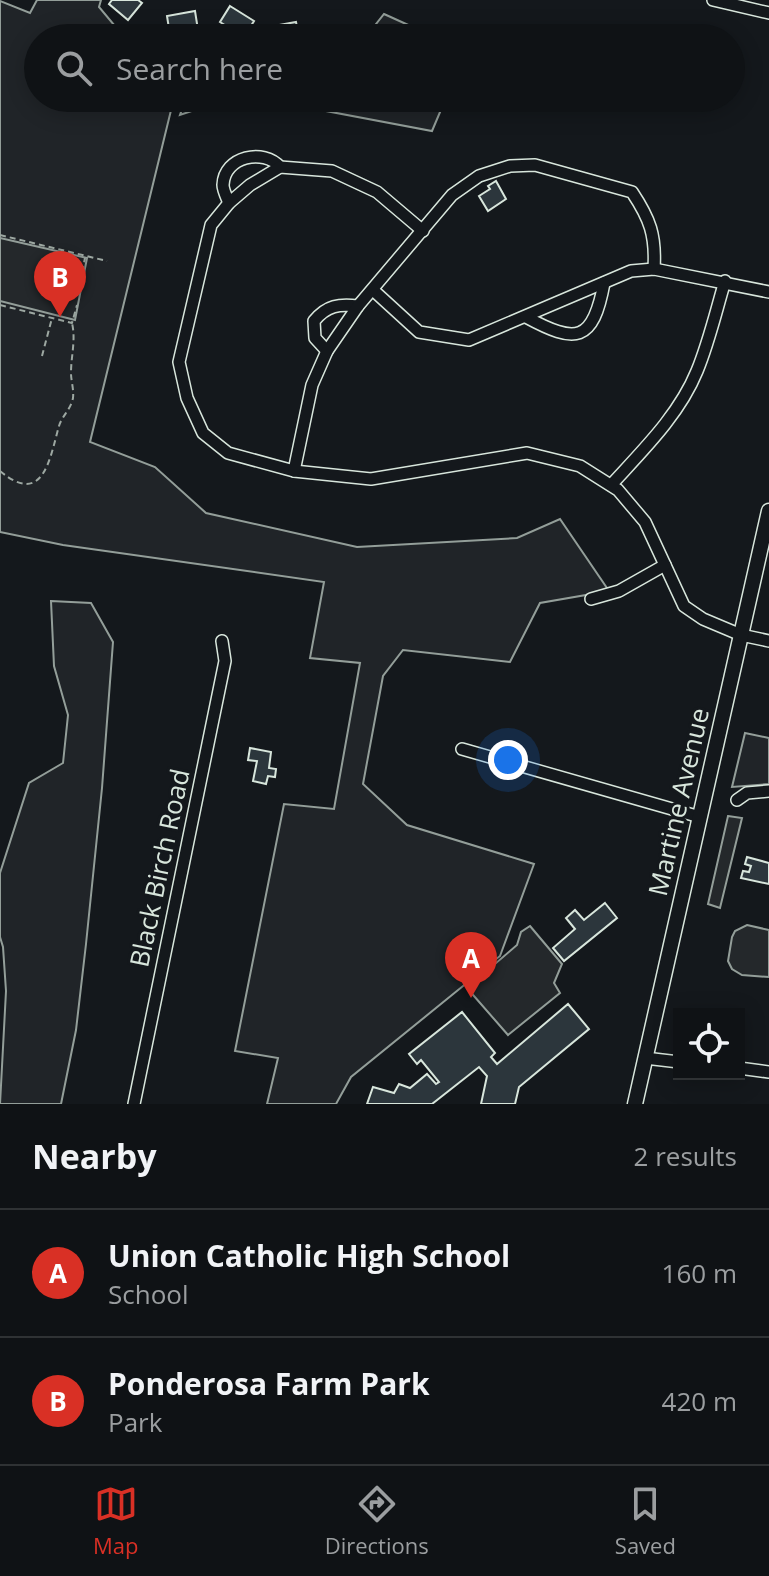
<!DOCTYPE html>
<style>
:root{--surface:#0f1215;--page:#1d2022;--text:#f1f3f6;--muted:#9b9ea0;--line:#2f3234;--accent:#d93025}
body{margin:0;font-family:"Open Sans",sans-serif;background:var(--page);color:var(--text)}
.controls{position:absolute;right:24px;bottom:24px;display:grid;overflow:hidden;border-radius:0px;box-shadow:0 4px 20px #0003}
.controls button{width:72px;height:72px;display:grid;place-items:center;padding:0;border:0;border-bottom:2px solid var(--line);background:var(--surface);color:var(--text);font:40px sans-serif}
.you{position:absolute;left:508px;top:760px;width:28px;height:28px;margin:-20px;border:6px solid #fff;border-radius:50%;background:#1a73e8;box-shadow:0 0 0 12px #1a73e833}
.badge{display:grid;place-items:center;width:52px;height:52px;border-radius:50%;background:var(--accent);color:#fff;font-size:26px;font-weight:700}
.pin{position:absolute;translate:-50% -66px;filter:drop-shadow(0 2px 4px #0008)}
.pin::after{content:'';position:absolute;top:42px;width:28px;height:24px;background:inherit;clip-path:polygon(0 0,100% 0,50% 100%)}
.list{margin:0;padding:0;list-style:none}
h2{display:flex;justify-content:space-between;align-items:center;height:104px;margin:0;padding:0 32px;font-size:34px}
h2 small{font-size:26px;font-weight:400;color:var(--muted)}
.list li{display:grid;grid-template-columns:52px 1fr auto;gap:24px;align-items:center;box-sizing:border-box;height:128px;padding:0 32px;border-top:2px solid var(--line)}
.list b{display:block;font-size:30px;white-space:nowrap}
.list p{margin:0;font-size:26px;white-space:nowrap;color:var(--muted)}
.list em{font-size:26px;font-style:normal;color:var(--muted)}
.icon{flex:none;width:44px;height:44px;fill:none;stroke:currentColor;stroke-width:2;stroke-linecap:round;stroke-linejoin:round}
.map{position:relative;flex:none;width:769px;height:1104px;overflow:hidden}
.search{position:absolute;background:var(--surface);box-shadow:0 4px 20px #0003;left:24px;right:24px;top:24px;height:88px;display:flex;align-items:center;gap:20px;box-sizing:border-box;padding:0 28px;border-radius:44px;color:var(--muted);font-size:30px}
.sheet{height:360px;background:var(--surface)}
nav{display:flex;justify-content:space-around;align-items:center;box-sizing:border-box;height:112px;border-top:2px solid var(--line);background:var(--surface);font-size:22px;color:var(--muted)}
nav a{display:grid;justify-items:center;gap:4px}
nav .on{color:var(--accent)}
.map>svg:first-child{display:block}
</style>
<div class="map">
<svg width="769" height="1104" viewBox="0 0 769 1104">
<rect width="100%" height="100%" fill="#14181c"/>
<g fill="#202428" stroke="#939e99" stroke-width="2">
<polygon points="37,0 101,0 99,7 125,38 38,38 38,98 174,98 90,442 155,467 206,513 357,547 517,538 560,519 609,591 540,603 510,662 403,650 383,676 363,784 407,825 534,864 500,956 351,1077 336,1104 267,1104 278,1058 235,1051 284,804 334,809 360,663 310,658 324,582 63,545 0,532 0,1 30,13"/>
<polygon points="384,14 437,38 365,38"/>
<polygon points="186,98 231,98 180,115"/>
<polygon points="257,98 446,98 432,131"/>
<polygon points="51,601 91,603 113,642 102,788 86,944 76,1030 61,1104 0,1104 6,991 3,947 0,937 0,873 29,783 63,763 68,715 54,666"/>
<polygon points="745,733 769,738 769,784 732,787"/>
</g>
<g fill="#24282b" stroke="#939e99" stroke-width="2">
<polygon points="0,238 87,258 75,320 0,301"/>
<polygon points="728,816 742,818 720,908 708,904"/>
<polygon points="747,925 769,930 769,977 742,975 732,969 728,961 732,937 735,931"/>
<polygon points="530,926 562,964 554,983 560,993 508,1035 467,988 517,945 521,932"/>
</g>
<g fill="#2c363c" stroke="#d8e6dc" stroke-width="2">
<polygon points="112,0 138,0 142,3 128,20 109,4"/>
<polygon points="230,6 254,21 244,37 220,22"/>
<polygon points="195,11 198,30 170,35 167,16"/>
<polygon points="296,22 297,27 294,28 296,38 270,38 268,27"/>
<polygon points="496,181 506,199 488,211 479,196 490,189 488,186"/>
<polygon points="250,748 271,752 269,768 276,769 275,777 268,776 266,784 253,781 257,761 248,760"/>
<polygon points="747,857 769,863 769,884 741,878 743,871 749,872 751,866 745,864"/>
<polygon points="605,903 617,918 564,961 553,948 575,929 566,918 575,910 584,920"/>
<polygon points="568,1004 589,1029 519,1087 515,1104 481,1104 487,1076 479,1067 432,1104 367,1104 373,1087 394,1093 399,1084 410,1088 427,1074 436,1084 439,1082 421,1060 417,1064 409,1054 462,1012 495,1053 491,1057 497,1064"/>
</g>
<g fill="none" stroke-linecap="round" stroke-linejoin="round">
<defs>
<g id="minor">
<polyline points="713,0 769,13"/>
<path d="M229 203C227 198 223 190 223 185 224 156 264 148 280 167"/>
<polyline points="423,231 377,192 332,171 280,167 250,185 229,203 211,225 179,362 187,398 203,433 228,453 294,471 371,479 527,453 580,466 618,490 645,522 684,606 703,619 741,635 769,641"/>
<polyline points="373,290 419,332 469,340 631,271 654,269 769,292"/>
<path d="M526 317C576 344 593 343 604 283"/>
<path d="M327 351 315 338 314 321C327 305 339 304 358 306"/>
<path d="M294 471 312 385 327 351 358 306 452 195 479 176 510 166 535 165 632 192C650 219 656 235 654 269"/>
<path d="M611 485C643 450 679 415 697 371 709 342 716 311 725 281"/>
<polyline points="591,599 619,591 665,565"/>
<polyline points="462,749 700,817"/>
<polyline points="737,800 747,793 769,791"/>
<polyline points="645,1058 679,1062"/>
<polyline points="739,1068 769,1072"/>
<polyline points="134,1104 225,661 222,641"/>
</g>
<polyline id="major" points="635,1104 769,511"/>
</defs>
<use href="#minor" stroke="#d8e6dc" stroke-width="14"/>
<use href="#major" stroke="#d8e6dc" stroke-width="17"/>
<g stroke="#9da8a2" stroke-width="2" stroke-dasharray="6 4" stroke-linecap="butt">
<polyline points="0,235 107,261"/>
<polyline points="82,272 85,258"/>
<polyline points="0,305 72,323 77,305"/>
<polyline points="42,356 52,318"/>
<path d="M0 471C44 508 50 457 59 426 62 416 71 409 73 398 74 389 71 381 71 373 71 356 76 340 72 323"/>
</g>
<use href="#minor" stroke="#14181c" stroke-width="11"/>
<use href="#major" stroke="#14181c" stroke-width="14"/>
</g>
<g text-anchor="middle" stroke-width="6" stroke-linejoin="round" paint-order="stroke">
<g font-size="26" fill="#d8e6dc" stroke="#14181c">
<text transform="translate(679 802) rotate(-77)" y="9">Martine Avenue</text>
<text transform="translate(160 868) rotate(-78)" y="9">Black Birch Road</text>
</g>
</g>
</svg>
<div class="controls">
<button><svg class="icon" aria-label="locate" viewBox="0 0 24 24"><circle cx="12" cy="12" r="6"/><path d="M12 2v4M12 18v4M2 12h4M18 12h4"/></svg></button>
</div>
<div class="you"></div>
<div class="pin badge" style="left:471px;top:998px">A</div>
<div class="pin badge" style="left:60px;top:317px">B</div>
<div class="search"><svg class="icon" aria-label="search" viewBox="0 0 24 24"><circle cx="10" cy="10" r="6"/><path d="M15 15l6 6"/></svg>Search here</div>
</div>
<section class="sheet">
<h2>Nearby<small>2 results</small></h2>
<ul class="list">
<li><span class="badge">A</span><div><b>Union Catholic High School</b><p>School</p></div><em>160 m</em></li>
<li><span class="badge">B</span><div><b>Ponderosa Farm Park</b><p>Park</p></div><em>420 m</em></li>
</ul>
</section>
<nav>
<a class="on"><svg class="icon" aria-label="map" viewBox="0 0 24 24"><path d="M3 6l6-2 6 2 6-2v14l-6 2-6-2-6 2zM9 4v14M15 6v14"/></svg>Map</a>
<a><svg class="icon" aria-label="directions" viewBox="0 0 24 24"><path d="M12 3l9 9-9 9-9-9zM9 14v-3h6M13 9l2 2-2 2"/></svg>Directions</a>
<a><svg class="icon" aria-label="saved" viewBox="0 0 24 24"><path d="M7 4h10v16l-5-4-5 4z"/></svg>Saved</a>
</nav>
